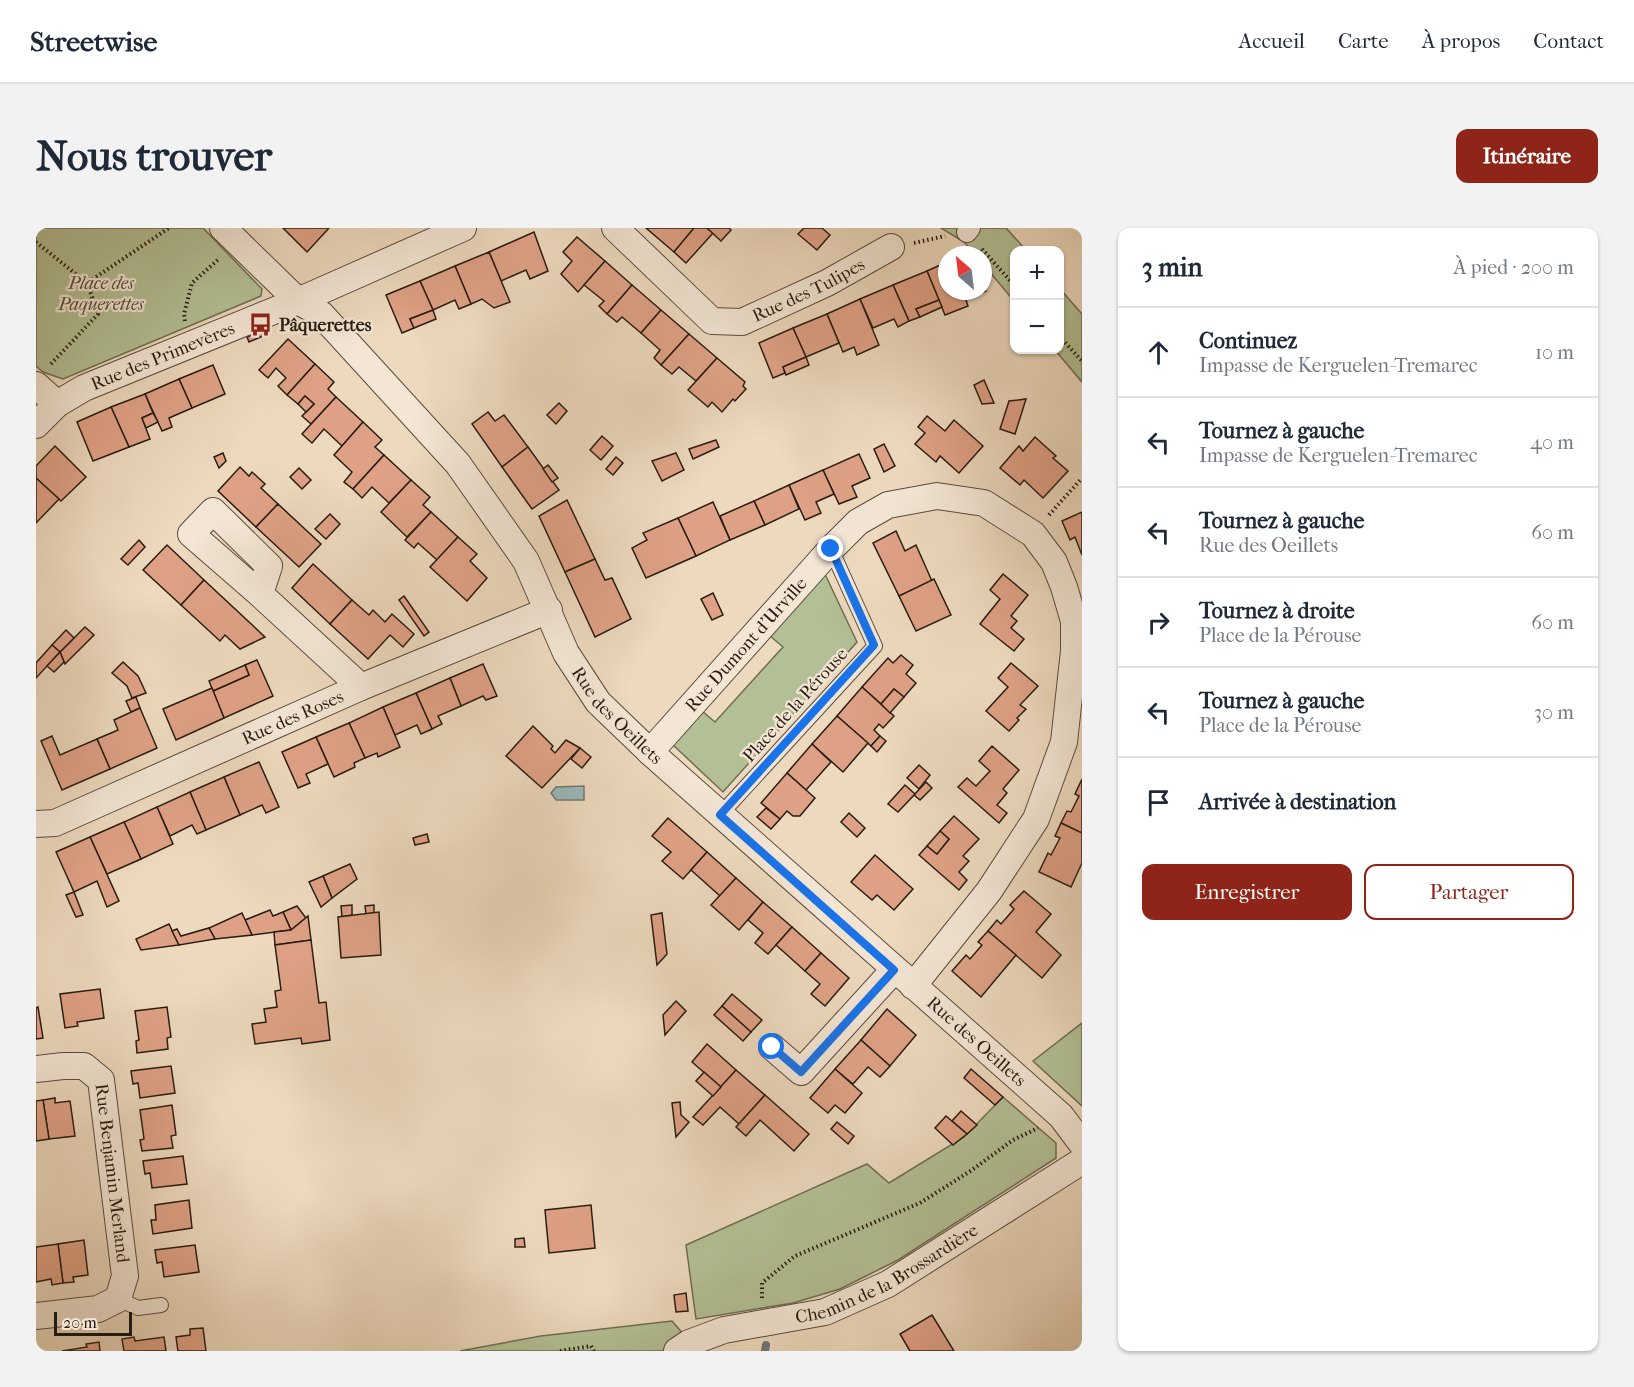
<!DOCTYPE html>
<html lang="fr">
<meta charset="utf-8">
<style>
:root{--surface:#fff;--page:#f2f2f3;--text:#1f2937;--muted:#747a83;--line:#e0e1e3;--accent:#8f2418}
body{margin:0;font-family:"IM FELL French Canon",serif;background:var(--page);color:var(--text)}
.controls{position:absolute;right:18px;top:18px;display:grid;overflow:hidden;border-radius:12px;box-shadow:0 2px 4px #0004}
.controls button{width:54px;height:54px;display:grid;place-items:center;padding:0;border:0;border-bottom:2px solid var(--line);background:var(--surface);color:var(--text);font:30px sans-serif}
.compass{position:absolute;left:902px;top:18px;width:54px;height:54px;border-radius:50%;background:var(--surface);box-shadow:0 2px 4px #0004;rotate:332deg}
.scale{position:absolute;left:18px;bottom:15px;width:78px;box-sizing:border-box;padding-left:6px;border:3px solid #291c12;border-top:0;font-size:16px;line-height:21px;white-space:nowrap;color:#291c12;-webkit-text-stroke:4px #f3e6d5;paint-order:stroke}
.stop{position:absolute;width:18px;height:18px;margin:-14px;border:4px solid #1a73e8;border-radius:50%;background:#fff}
.stop.end{background:#1a73e8;border-color:#fff;box-shadow:0 2px 6px #0008}
.list{margin:0;padding:0;list-style:none}
h2{display:flex;justify-content:space-between;align-items:center;height:78px;margin:0;padding:0 24px;font-size:26px}
h2 small{font-size:20px;font-weight:400;color:var(--muted)}
.list li{display:grid;grid-template-columns:39px 1fr auto;gap:18px;align-items:center;box-sizing:border-box;height:90px;padding:0 24px;border-top:2px solid var(--line)}
.list b{display:block;font-size:22px;white-space:nowrap}
.list p{margin:0;font-size:20px;white-space:nowrap;color:var(--muted)}
.list em{font-size:20px;font-style:normal;color:var(--muted)}
.actions{display:flex;gap:12px;padding:18px 24px}
.actions a{flex:1;padding:14px 0;border:2px solid var(--accent);border-radius:12px;text-align:center;font-size:21px;color:var(--accent)}
.actions .main{background:var(--accent);color:#fff}
.icon{flex:none;width:33px;height:33px;fill:none;stroke:currentColor;stroke-width:2;stroke-linecap:round;stroke-linejoin:round}
.map{position:relative;flex:none;width:1046px;height:1123px;overflow:hidden;border-radius:12px}
header{display:flex;align-items:center;gap:36px;box-sizing:border-box;height:84px;padding:0 30px;background:var(--surface);border-bottom:2px solid var(--line)}
header strong{font-size:28px}
nav{display:flex;gap:33px;margin-inline-start:auto;font-size:21px}
.intro{display:flex;align-items:center;justify-content:space-between;box-sizing:border-box;height:144px;padding:0 36px}
h1{margin:0;font-size:42px}
.button{padding:15px 27px;border-radius:12px;background:var(--accent);color:#fff;font-size:21px;font-weight:700}
main{display:flex;gap:36px;padding:0 36px}
aside{flex:1;background:var(--surface);border-radius:12px;box-shadow:0 2px 4px #0004}
.map>svg:first-child{display:block}
</style>
<header>
<strong>Streetwise</strong>
<nav><a>Accueil</a><a>Carte</a><a>À propos</a><a>Contact</a></nav>
</header>
<div class="intro"><h1>Nous trouver</h1><a class="button">Itinéraire</a></div>
<main>
<div class="map">
<svg width="1046" height="1123" viewBox="0 0 1046 1123">
<rect width="100%" height="100%" fill="#edd9be"/>
<filter id="stains"><feTurbulence type="fractalNoise" baseFrequency=".00333" numOctaves="4"/><feColorMatrix values="0 0 0 0 .2 0 0 0 0 .09 0 0 0 0 .02 0 0 0 .5 -.17"/></filter>
<radialGradient id="worn" r=".72"><stop offset=".6" stop-color="#630" stop-opacity="0"/><stop offset="1" stop-color="#630" stop-opacity=".3"/></radialGradient>
<g fill="#b3c095" stroke="#6e6e54" stroke-width="1.5">
<polygon points="0,0 167,0 226,61 225,68 27,151 7,144 0,138"/>
<polygon points="905,0 970,0 990,22 978,22 978,73 947,36 947,27 940,27 928,14"/>
<polygon points="1024,61 1046,86 1046,154 1019,122 1023,122"/>
<polygon points="788,344 821,414 687,564 636,516 666,483 679,494 747,419 733,407"/>
<polygon points="1046,795 1046,878 997,833"/>
<polygon points="967,869 1020,915 1020,930 862,1032 804,1061 757,1075 660,1091 650,1017 831,936 853,955 928,909"/>
<polygon points="636,1093 662,1123 424,1123 505,1108"/>
</g>
<polygon fill="#9cb8ba" stroke="#6e7a77" stroke-width="1.5" points="548,558 548,572 520,572 515,565 520,559"/>
<g fill="none" stroke-linecap="round" stroke-linejoin="round">
<polyline stroke="#6e7a77" stroke-width="8" points="729,1123 730,1117"/>
</g>
<g fill="#dfa185" stroke="#291c12" stroke-width="1.5">
<polygon points="247,0 293,0 271,24"/>
<polygon points="610,0 658,0 638,24"/>
<polygon points="658,0 671,0 677,5 650,35 638,24"/>
<polygon points="671,0 693,0 695,2 685,13"/>
<polygon points="768,0 786,0 794,7 781,22 762,6"/>
<polygon points="498,4 512,43 494,51 490,42 465,53 453,24"/>
<polygon points="541,9 569,33 542,64 525,46 536,33 527,24"/>
<polygon points="453,24 474,74 458,80 446,71 435,76 419,38"/>
<polygon points="569,33 596,57 571,86 563,78 568,73 548,57"/>
<polygon points="911,34 911,63 947,63 947,56 950,63 930,72 932,78 909,87 891,43"/>
<polygon points="419,38 435,76 423,81 419,72 397,82 384,53"/>
<polygon points="891,43 903,72 880,81 884,89 873,93 857,57"/>
<polygon points="384,53 397,82 374,91 378,100 366,105 350,67"/>
<polygon points="596,57 625,82 605,105 586,89 581,94 571,86"/>
<polygon points="857,57 873,93 862,99 858,91 837,100 824,71"/>
<polygon points="824,71 843,117 821,127 818,119 807,124 791,86"/>
<polygon points="903,72 906,79 884,89 880,81"/>
<polygon points="397,82 400,91 378,100 374,91"/>
<polygon points="625,82 653,106 625,137 618,130 624,122 605,105"/>
<polygon points="791,86 803,115 770,129 757,100"/>
<polygon points="757,100 770,129 747,139 749,145 737,150 723,115"/>
<polygon points="225,103 227,108 213,114 211,109"/>
<polygon points="653,106 681,130 660,153 643,139 636,146 625,137"/>
<polygon points="252,111 279,136 251,167 242,158 250,150 240,140 232,150 223,142"/>
<polygon points="770,129 773,137 750,147 747,139"/>
<polygon points="681,130 709,154 707,158 710,161 699,173 697,171 686,184 676,174 672,179 652,162"/>
<polygon points="279,136 298,154 292,161 300,169 275,196 266,188 278,176 269,168 262,176 251,167"/>
<polygon points="177,137 189,166 156,180 143,151"/>
<polygon points="143,151 156,180 133,190 136,199 126,203 109,166"/>
<polygon points="948,152 958,175 946,176 938,157"/>
<polygon points="109,166 117,185 106,190 114,211 93,219 75,179"/>
<polygon points="269,168 278,176 270,184 262,176"/>
<polygon points="300,169 327,194 306,218 288,201 276,215 266,206"/>
<polygon points="990,171 979,206 964,201 973,173"/>
<polygon points="523,175 531,183 520,196 511,187"/>
<polygon points="75,179 93,219 57,233 41,194"/>
<polygon points="452,184 459,193 468,187 492,219 466,239 436,196"/>
<polygon points="117,185 122,194 110,200 106,190"/>
<polygon points="891,188 909,203 918,192 947,218 923,245 904,228 900,234 879,216 889,205 882,199"/>
<polygon points="327,194 346,212 339,219 348,227 317,261 308,254 316,244 298,227"/>
<polygon points="566,208 577,218 565,232 554,222"/>
<polygon points="999,209 1020,228 1017,230 1032,243 1007,270 988,252 984,257 964,240 983,218 987,223"/>
<polygon points="680,212 683,219 657,231 653,221"/>
<polygon points="848,216 859,238 848,244 838,221"/>
<polygon points="19,218 50,249 25,273 0,250 0,238"/>
<polygon points="492,219 523,262 496,281 466,239"/>
<polygon points="187,225 190,233 183,240 178,229"/>
<polygon points="640,225 648,242 626,253 616,233"/>
<polygon points="823,226 834,250 816,258 821,269 803,276 787,242"/>
<polygon points="348,227 375,252 353,275 336,259 326,270 317,261"/>
<polygon points="580,229 587,235 577,247 570,241"/>
<polygon points="512,237 522,250 516,254 507,241"/>
<polygon points="204,239 213,248 216,244 229,256 225,260 242,276 220,299 182,263"/>
<polygon points="263,240 275,252 266,261 254,249"/>
<polygon points="787,242 798,266 780,274 785,285 769,292 753,257"/>
<polygon points="0,250 23,271 0,295"/>
<polygon points="375,252 394,269 387,277 395,284 371,309 345,284"/>
<polygon points="753,257 763,281 729,297 718,273"/>
<polygon points="531,272 559,331 529,344 503,288"/>
<polygon points="718,273 729,297 694,312 684,288"/>
<polygon points="677,274 694,312 660,328 642,290"/>
<polygon points="242,276 285,316 263,339 220,299"/>
<polygon points="395,284 422,309 401,332 382,315 378,320 369,312"/>
<polygon points="1046,284 1046,327 1039,309 1034,312 1026,293"/>
<polygon points="294,286 304,296 290,311 279,301"/>
<polygon points="642,290 660,328 610,350 596,320 611,312 607,305"/>
<polygon points="860,303 869,323 880,317 896,353 863,368 837,315"/>
<polygon points="422,309 441,326 434,333 451,350 431,373 394,339"/>
<polygon points="103,312 109,319 92,337 85,331"/>
<polygon points="131,317 168,352 145,377 107,342"/>
<polygon points="559,331 569,352 576,350 595,391 559,409 529,344"/>
<polygon points="277,336 316,372 294,396 256,360"/>
<polygon points="967,346 992,367 975,388 981,393 975,400 988,411 978,423 944,396 964,371 954,362"/>
<polygon points="898,351 915,387 880,403 863,368"/>
<polygon points="168,352 229,409 204,421 189,407 184,413 145,377"/>
<polygon points="677,365 687,387 676,392 665,371"/>
<polygon points="368,368 393,404 388,408 363,372"/>
<polygon points="316,372 333,387 337,382 349,394 356,386 378,406 367,419 354,407 332,431 294,396"/>
<polygon points="49,399 58,407 29,436 24,424"/>
<polygon points="30,402 38,410 24,424 16,417"/>
<polygon points="16,417 24,424 0,450 0,435"/>
<polygon points="24,424 28,434 18,444 11,438"/>
<polygon points="865,427 877,437 870,446 880,455 868,469 858,461 845,476 826,459 852,430 857,435"/>
<polygon points="221,432 237,468 188,490 177,463 213,447 209,437"/>
<polygon points="87,434 102,448 110,465 96,470 91,458 76,445"/>
<polygon points="975,435 1002,458 984,477 990,481 981,490 983,492 973,503 950,483 972,459 962,450"/>
<polygon points="447,436 461,468 450,472 447,468 425,478 414,450"/>
<polygon points="209,437 213,447 177,463 173,453"/>
<polygon points="414,450 425,478 402,488 406,496 396,501 380,465"/>
<polygon points="826,459 858,488 847,500 843,496 838,502 844,508 835,518 801,488"/>
<polygon points="176,460 188,490 140,512 127,481"/>
<polygon points="858,461 868,469 854,485 845,476"/>
<polygon points="380,465 396,501 385,506 381,497 359,507 347,479"/>
<polygon points="100,469 104,480 95,484 90,473"/>
<polygon points="347,479 364,519 342,529 341,525 329,530 313,495"/>
<polygon points="104,480 121,520 74,541 61,511 82,502 78,492"/>
<polygon points="801,488 832,515 807,544 776,516"/>
<polygon points="313,495 329,530 318,535 319,539 298,549 280,509"/>
<polygon points="497,498 517,518 515,521 519,525 530,512 544,520 506,560 470,528"/>
<polygon points="16,508 24,527 61,511 74,541 26,562 5,513"/>
<polygon points="844,508 850,513 841,524 835,518"/>
<polygon points="280,509 292,536 270,546 274,555 262,560 246,524"/>
<polygon points="776,516 795,534 770,562 751,545"/>
<polygon points="956,518 983,542 967,561 971,565 961,577 971,585 963,595 922,559 931,550 940,558 954,543 943,533"/>
<polygon points="544,520 555,529 546,540 535,531"/>
<polygon points="223,534 243,579 230,585 226,577 204,587 188,549"/>
<polygon points="883,537 894,547 883,561 871,550"/>
<polygon points="751,545 779,570 764,588 757,588 751,583 744,591 725,575"/>
<polygon points="188,549 204,587 170,602 154,564"/>
<polygon points="1046,551 1046,605 1025,595 1031,583 1035,584 1043,568 1039,566"/>
<polygon points="890,554 896,560 884,572 878,567"/>
<polygon points="869,557 879,566 862,584 852,576"/>
<polygon points="154,564 170,602 161,606 156,597 134,608 121,579"/>
<polygon points="121,579 137,616 105,631 88,594"/>
<polygon points="730,580 744,591 735,601 721,589"/>
<polygon points="813,585 829,600 821,609 805,594"/>
<polygon points="918,588 943,611 927,628 933,633 923,644 931,652 923,662 883,627 891,618 901,626 913,611 904,603"/>
<polygon points="632,590 671,624 647,651 626,633 635,624 616,608"/>
<polygon points="88,594 105,631 71,646 54,609"/>
<polygon points="1025,595 1046,605 1046,635 1035,659 1003,644 1012,625 1015,627 1024,610 1019,608"/>
<polygon points="904,603 913,611 901,626 891,618"/>
<polygon points="391,606 393,614 379,617 377,610"/>
<polygon points="54,609 83,673 71,679 61,653 38,664 20,624"/>
<polygon points="671,624 700,650 684,668 655,642"/>
<polygon points="839,627 877,661 858,682 841,667 836,672 815,654"/>
<polygon points="314,636 321,651 296,670 287,648"/>
<polygon points="287,648 296,670 285,679 273,654"/>
<polygon points="700,650 727,674 703,702 675,677"/>
<polygon points="988,663 1015,686 1000,704 1025,727 1006,750 952,703 961,692 965,696 978,681 974,677"/>
<polygon points="38,664 47,687 40,689 30,667"/>
<polygon points="727,674 756,699 732,726 719,715 727,705 712,692"/>
<polygon points="316,677 316,687 306,689 305,678"/>
<polygon points="338,677 338,685 330,686 329,678"/>
<polygon points="261,678 270,690 255,702 247,684"/>
<polygon points="234,682 237,688 247,684 255,702 216,707 209,692"/>
<polygon points="343,684 345,727 305,730 302,689"/>
<polygon points="206,685 216,707 179,711 173,700"/>
<polygon points="626,685 631,726 621,737 615,687"/>
<polygon points="272,688 275,712 239,717 238,704 255,702"/>
<polygon points="133,696 143,717 105,722 100,711"/>
<polygon points="756,699 785,725 769,743 740,717"/>
<polygon points="173,700 179,711 143,717 136,703 141,701 145,708"/>
<polygon points="952,703 980,727 945,769 916,743 930,727 934,731 946,717 942,714"/>
<polygon points="275,712 283,775 290,774 294,812 266,816 265,810 219,816 216,796 230,794 228,781 241,779 239,763 245,762 239,717"/>
<polygon points="785,725 813,750 789,778 775,766 784,756 769,743"/>
<polygon points="64,761 68,790 41,794 42,798 29,800 24,766"/>
<polygon points="696,766 726,792 715,804 686,778"/>
<polygon points="640,773 650,783 629,807 627,787"/>
<polygon points="686,778 715,804 707,813 678,787"/>
<polygon points="2,779 7,810 0,811 0,780"/>
<polygon points="131,779 135,809 131,810 132,821 101,825 100,813 103,812 99,783"/>
<polygon points="851,781 880,807 854,838 825,812"/>
<polygon points="825,812 854,838 844,849 832,839 817,856 799,841"/>
<polygon points="671,816 700,842 685,859 656,834"/>
<polygon points="135,838 139,865 104,870 102,855 97,856 95,843"/>
<polygon points="799,841 826,865 809,885 799,877 792,885 774,870"/>
<polygon points="935,841 967,869 959,877 928,850"/>
<polygon points="700,842 729,867 703,896 684,879 667,897 657,889"/>
<polygon points="668,844 685,859 677,868 660,853"/>
<polygon points="729,867 773,906 758,923 724,892 710,908 700,899"/>
<polygon points="19,870 19,875 34,873 39,908 13,911 7,872"/>
<polygon points="7,872 13,911 0,913 0,873"/>
<polygon points="644,874 645,887 653,894 640,909 636,875"/>
<polygon points="136,877 140,907 135,908 137,920 106,923 104,912 108,911 104,882"/>
<polygon points="925,883 941,897 931,906 916,893"/>
<polygon points="910,888 931,906 917,917 899,900"/>
<polygon points="801,894 818,908 812,916 795,901"/>
<polygon points="147,928 151,956 116,960 114,945 109,946 107,933"/>
<polygon points="153,972 156,1000 117,1006 115,992 120,992 119,977"/>
<polygon points="555,977 559,1020 513,1025 509,982"/>
<polygon points="488,1010 489,1019 479,1019 479,1011"/>
<polygon points="48,1012 52,1047 37,1049 38,1054 27,1055 22,1016"/>
<polygon points="22,1016 27,1055 16,1057 15,1051 0,1054 0,1019"/>
<polygon points="159,1017 163,1044 128,1049 126,1034 121,1035 119,1022"/>
<polygon points="650,1065 652,1083 640,1084 638,1067"/>
<polygon points="896,1087 918,1123 874,1123 864,1106"/>
<polygon points="167,1100 170,1123 142,1123 140,1109 154,1107 154,1101"/>
<polygon points="98,1109 99,1113 128,1109 130,1123 88,1123 86,1111"/>
<polygon points="63,1114 64,1123 26,1123 51,1119 50,1116"/>
</g>
<g fill="none" stroke-linecap="round" stroke-linejoin="round">
<defs>
<g id="service">
<polyline points="684,587 839,418 795,321"/>
<polyline points="82,1071 102,1080 125,1077"/>
</g>
<polyline id="pedestrian" points="931,4 934,0"/>
<g id="minor">
<path id="s1" d="M187 0 262 73 285 86 422 236 490 333 530 425 562 474 614 524 1025 888 1046 916"/>
<path id="s2" d="M579 0 676 93 706 94 791 55 855 19"/>
<polyline points="0,157 21,176"/>
<path id="s3" d="M0 197 21 176 48 160 262 73 427 0"/>
<polyline points="224,366 233,338 177,283 155,306 224,366 325,459"/>
<path id="s4" d="M614 524 795 321 822 294 852 277 901 268 948 275 997 306 1018 334 1028 359 1038 393V423L1028 514 1000 591 953 663 877 758"/>
<path id="s5" d="M0 596 19 595 325 459 513 382"/>
<polyline points="736,819 765,844 858,742"/>
<path id="s6" d="M0 841 27 838H48L65 852 89 1048 82 1071 62 1081 0 1088"/>
<path id="s7" d="M641 1123 653 1115 688 1102 789 1084 852 1056 1046 933"/>
</g>
</defs>
<use href="#service" stroke="#5a4b3d" stroke-width="16"/>
<use href="#pedestrian" stroke="#5a4b3d" stroke-width="22"/>
<use href="#minor" stroke="#5a4b3d" stroke-width="28"/>
<g stroke="#291c12" stroke-width="4" stroke-dasharray="1.5 3" stroke-linecap="butt">
<polyline points="0,14 51,55"/>
<polyline points="878,15 909,8"/>
<polyline points="946,21 978,57"/>
<polyline points="149,93 148,86 156,55 184,30"/>
<polyline points="1023,108 1046,133"/>
<polyline points="15,136 62,86 51,55 133,0"/>
<polyline points="1013,287 1046,250"/>
<polyline points="726,1070 726,1055 759,1028 884,975 936,942 977,912 1002,900"/>
<polyline points="524,1123 555,1118 558,1123"/>
</g>
<use href="#service" stroke="#f3e6d5" stroke-width="14"/>
<use href="#pedestrian" stroke="#f3e6d5" stroke-width="20"/>
<use href="#minor" stroke="#f3e6d5" stroke-width="26"/>
</g>
<g fill="none" stroke-linecap="round" stroke-linejoin="round">
<polyline stroke="#1a73e8" stroke-width="8" points="736,819 765,844 858,742 684,587 838,417 795,321"/>
</g>
<defs>
<symbol id="bus-bare" viewBox="-9 -9 18 18"><path d="M-5-6H5V4H4V6H2V4H-2V6H-4V4H-5ZM-3.5-4V0h7V-4ZM-3.5 1.2v1.5H-2V1.2ZM2 1.2v1.5H3.5V1.2Z" fill="#8f2418" stroke="#f3e6d5" stroke-width="2.5" paint-order="stroke"/></symbol>
</defs>
<g fill-rule="evenodd">
<use href="#bus-bare" x="208" y="80" width="33" height="33"/>
</g>
<g text-anchor="middle" stroke-width="4.5" stroke-linejoin="round" paint-order="stroke">
<g font-size="18" font-style="italic" fill="#524d39" stroke="#f3e6d5">
<text x="65" y="61">Place des<tspan x="65" dy="21">Paquerettes</tspan></text>
</g>
<g font-size="18" fill="#291c12" stroke="#f3e6d5">
<text dy="6" stroke="none"><textPath href="#s2" startOffset="238">Rue des Tulipes</textPath></text>
<text dy="6" stroke="none"><textPath href="#s3" startOffset="146">Rue des Primevères</textPath></text>
<text dy="6" stroke="none"><textPath href="#s4" startOffset="144">Rue Dumont d'Urville</textPath></text>
<text transform="translate(759 477) rotate(-48)" y="6">Place de la Pérouse</text>
<text dy="6" stroke="none"><textPath href="#s1" startOffset="634">Rue des Oeillets</textPath></text>
<text dy="6" stroke="none"><textPath href="#s5" startOffset="279">Rue des Roses</textPath></text>
<text dy="6" stroke="none"><textPath href="#s1" startOffset="1120">Rue des Oeillets</textPath></text>
<text dy="6" stroke="none"><textPath href="#s6" startOffset="164">Rue Benjamin Merland</textPath></text>
<text dy="6" stroke="none"><textPath href="#s7" startOffset="226">Chemin de la Brossardière</textPath></text>
</g>
<g font-size="18" font-weight="bold" fill="#291c12" stroke="#f3e6d5" text-anchor="start">
<text x="243" y="103">Pâquerettes</text>
</g>
</g>
<rect width="100%" height="100%" filter="url(#stains)"/>
<rect width="100%" height="100%" fill="url(#worn)"/>
</svg>
<div class="controls">
<button>+</button>
<button>−</button>
</div>
<svg class="compass" viewBox="-18 -18 36 36"><path d="M0-13l5 13h-10z" fill="#e53935"/><path d="M0 13l5-13h-10z" fill="#747a83"/></svg>
<div class="scale">20 m</div>
<div class="stop" style="left:736px;top:819px"></div>
<div class="stop end" style="left:795px;top:321px"></div>
</div>
<aside>
<h2>3 min<small>À pied · 200 m</small></h2>
<ul class="list">
<li><svg class="icon" aria-label="ahead" viewBox="0 0 24 24"><path d="M12 20V5M6 11l6-6 6 6"/></svg><div><b>Continuez</b><p>Impasse de Kerguelen-Tremarec</p></div><em>10 m</em></li>
<li><svg class="icon" aria-label="left" viewBox="0 0 24 24"><path d="M17 20v-9H6M10 6l-5 5 5 5"/></svg><div><b>Tournez à gauche</b><p>Impasse de Kerguelen-Tremarec</p></div><em>40 m</em></li>
<li><svg class="icon" aria-label="left" viewBox="0 0 24 24"><path d="M17 20v-9H6M10 6l-5 5 5 5"/></svg><div><b>Tournez à gauche</b><p>Rue des Oeillets</p></div><em>60 m</em></li>
<li><svg class="icon" aria-label="right" viewBox="0 0 24 24"><path d="M7 20v-9h11M14 6l5 5-5 5"/></svg><div><b>Tournez à droite</b><p>Place de la Pérouse</p></div><em>60 m</em></li>
<li><svg class="icon" aria-label="left" viewBox="0 0 24 24"><path d="M17 20v-9H6M10 6l-5 5 5 5"/></svg><div><b>Tournez à gauche</b><p>Place de la Pérouse</p></div><em>30 m</em></li>
<li><svg class="icon" aria-label="arrive" viewBox="0 0 24 24"><path d="M6 21V4h12l-3 4 3 4H6"/></svg><div><b>Arrivée à destination</b></div></li>
</ul>
<div class="actions"><a class="main">Enregistrer</a><a>Partager</a></div>
</aside>
</main>
